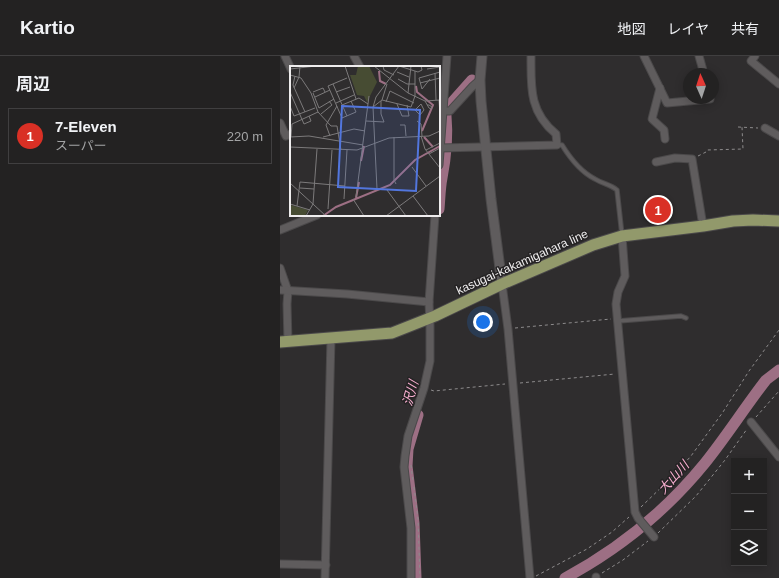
<!DOCTYPE html>
<html lang="ja">
<meta charset="utf-8">
<style>
:root{--surface:#232222;--page:#2b2a2a;--text:#f1f3f6;--muted:#a3a4a5;--line:#403f40;--accent:#d93025}
body{margin:0;font-family:Arial,"Noto Sans JP",sans-serif;background:var(--page);color:var(--text)}
.controls{position:absolute;right:12px;bottom:12px;display:grid;overflow:hidden;border-radius:0px;box-shadow:0 2px 10px #0003}
.controls button{width:36px;height:36px;display:grid;place-items:center;padding:0;border:0;border-bottom:1px solid var(--line);background:var(--surface);color:var(--text);font:20px sans-serif}
.compass{position:absolute;left:403px;top:12px;width:36px;height:36px;border-radius:50%;background:var(--surface);box-shadow:0 2px 10px #0003;rotate:357deg}
.you{position:absolute;left:203px;top:266px;width:14px;height:14px;margin:-10px;border:3px solid #fff;border-radius:50%;background:#1a73e8;box-shadow:0 0 0 6px #1a73e833}
.badge{display:grid;place-items:center;width:26px;height:26px;border-radius:50%;background:var(--accent);color:#fff;font-size:13px;font-weight:700}
.pin{position:absolute;translate:-50% -50%;border:2px solid #fff;box-shadow:0 1px 4px #0006}
.list{margin:0;padding:0;list-style:none}
h2{display:flex;justify-content:space-between;align-items:center;height:52px;margin:0;padding:0 16px;font-size:17px}
h2 small{font-size:13px;font-weight:400;color:var(--muted)}
.list li{display:grid;grid-template-columns:26px 1fr auto;gap:12px;align-items:center;box-sizing:border-box;height:56px;margin:0 8px 8px;padding:0 8px;border:1px solid var(--line);border-radius:0px}
.list b{display:block;font-size:15px;white-space:nowrap}
.list p{margin:0;font-size:13px;white-space:nowrap;color:var(--muted)}
.list em{font-size:13px;font-style:normal;color:var(--muted)}
.icon{flex:none;width:22px;height:22px;fill:none;stroke:currentColor;stroke-width:2;stroke-linecap:round;stroke-linejoin:round}
.map{position:relative;flex:none;width:499px;height:522px;overflow:hidden}
header{display:flex;align-items:center;gap:24px;box-sizing:border-box;height:56px;padding:0 20px;background:var(--surface);border-bottom:1px solid var(--line)}
header strong{font-size:19px}
nav{display:flex;gap:22px;margin-inline-start:auto;font-size:14px}
main{display:flex}
aside{flex:1;background:var(--surface)}
.map>svg:first-child{display:block}
</style>
<header>
<strong>Kartio</strong>
<nav><a>地図</a><a>レイヤ</a><a>共有</a></nav>
</header>
<main>
<aside>
<h2>周辺<small></small></h2>
<ul class="list">
<li><span class="badge">1</span><div><b>7-Eleven</b><p>スーパー</p></div><em>220 m</em></li>
</ul>
</aside>
<div class="map">
<svg width="499" height="522" viewBox="0 0 499 522">
<rect width="100%" height="100%" fill="#2f2d2e"/>
<g fill="none" stroke-linecap="round" stroke-linejoin="round">
<g stroke="#9d6f84" stroke-width="11">
<polyline points="168,51 192,24"/>
<path d="M159 153C160 142 160 132 162 122 166 101 168 81 166 60"/>
<polyline points="136,522 134,467 127,410 128,393 138,359"/>
<path d="M285 522C339 493 386 455 425 407 446 381 465 351 486 324L499 314"/>
</g>
<defs>
<g id="service">
<path d="M277 89H282C290 102 301 116 315 123 323 128 330 128 337 134L342 179"/>
<polyline points="338,265 401,260 406,262"/>
</g>
<g id="minor">
<polyline points="5,0 11,13"/>
<polyline points="74,0 80,11"/>
<polyline points="364,0 387,47 430,43 430,42"/>
<polyline points="419,0 424,18"/>
<polyline points="475,0 471,5 499,28"/>
<polyline points="380,32 372,63 384,74 385,83"/>
<polyline points="163,55 170,55 192,31 200,24"/>
<polyline points="0,67 6,80 11,78"/>
<polyline points="485,72 499,80"/>
<path d="M160 92 277 89 276 78C249 56 251 31 251 0"/>
<polyline points="376,106 395,102 412,103 423,170"/>
<polyline points="159,109 167,0"/>
<polyline points="0,174 37,159"/>
<polyline points="342,180 345,220 338,236 336,248 355,456 358,462 374,481"/>
<polyline points="0,212 8,235 7,248 8,286"/>
<polyline points="222,228 228,273 250,522"/>
<polyline points="0,234 67,238 149,246"/>
<polyline points="471,366 499,401"/>
<polyline points="0,508 46,509"/>
<polyline points="316,521 316,522"/>
<polyline points="45,522 51,282"/>
<polyline points="131,522 131,472 124,411 125,400 128,380 144,332 150,305 150,269 149,246 155,159"/>
</g>
<polyline id="tertiary" points="202,0 200,24 201,45 211,143 222,228"/>
<polyline id="primary" points="0,286 112,277 155,260 222,228 313,189 342,180 423,170 453,165 473,164 499,165"/>
</defs>
<use href="#service" stroke="#4b494a" stroke-width="5.5"/>
<use href="#minor" stroke="#4b494a" stroke-width="9"/>
<use href="#tertiary" stroke="#4b494a" stroke-width="11"/>
<use href="#primary" stroke="#4b494a" stroke-width="13"/>
<g stroke="#8d8b8c" stroke-width="1" stroke-dasharray="3 3" stroke-linecap="butt">
<polyline points="458,71 478,72"/>
<polyline points="418,100 426,96 427,94 463,93 462,71"/>
<polyline points="235,272 331,263"/>
<polyline points="240,327 335,318"/>
<polyline points="151,334 154,335 225,328"/>
<polyline points="476,361 499,335"/>
<polyline points="131,409 133,426"/>
<polyline points="134,431 138,463 140,522"/>
<polyline points="361,451 392,421 411,400 443,356 469,315 499,274"/>
<polyline points="378,477 416,440 445,404 467,373"/>
<polyline points="322,517 343,504 368,485"/>
<polyline points="256,520 307,493 332,476 349,461"/>
</g>
<use href="#service" stroke="#5f5c5d" stroke-width="3.5"/>
<use href="#minor" stroke="#5f5c5d" stroke-width="7"/>
<use href="#tertiary" stroke="#5f5c5d" stroke-width="9"/>
<use href="#primary" stroke="#92996b" stroke-width="11"/>
</g>
<g text-anchor="middle" stroke-width="3" stroke-linejoin="round" paint-order="stroke">
<g font-size="12" fill="#efedee" stroke="#252324">
<text transform="translate(242 206) rotate(-24)" y="4">kasugai-kakamigahara line</text>
</g>
<g font-size="13" font-style="italic" fill="#f8afd0" stroke="#252324">
<text transform="translate(130 337) rotate(-74)" y="5">沢川</text>
<text transform="translate(393 421) rotate(-48)" y="5">大山川</text>
</g>
</g>
<g transform="translate(10 10)">
<rect width="150" height="150" fill="#2f2d2e"/>
<path d="M0 139 18 144 15 150H0Z" fill="#474c33"/>
<path d="M68 0H79L87 16 77 36 74 30 67 29 60 9H66Z" fill="#474c33"/>
<path fill="none" stroke="#9d6f84" stroke-width="2" d="M89 5 90 15 96 18M126 20 127 26 143 39 132 65M134 71 143 81M71 95 74 80M66 132 69 116M33 150 46 141 100 119 125 94 150 80"/>
<path fill="none" stroke="#7c7a7b" stroke-width="1" d="M55 0 66 33M84 0 118 27 135 35 150 34M93 0 94 4 104 9M109 0 128 6 132 4 131 0M0 3 26 0M137 3 150 1M125 5V31M107 6 119 11M145 7 146 34M0 9 11 12 21 27 28 46 41 60H47L51 84M5 10 3 19 15 46M57 12 38 20 52 52 66 46 61 35M108 13 117 18H125M140 13 132 23 129 12 150 6M130 17 150 12M43 18 57 50M4 22 9 11 10 0M0 26 14 58 21 55 19 50M23 26 33 22 35 26M46 26 60 21M23 27 29 42 44 33M118 27 121 0M25 31 40 24M92 34 121 41 125 30M149 34 150 50M135 35 139 42 141 43 142 41 139 39H137M96 36 100 25 124 37M46 37 64 29M107 38 112 50H119L117 39M131 38 134 44 130 49 125 44ZM52 39 69 32 78 38M0 40 4 50 25 42M83 41 92 34 97 18M31 48 42 39 39 35M76 55 94 56 91 48V35M127 55 131 58 132 70M110 59H115L116 70M40 70 36 59 47 40M131 70 135 83 150 102M0 71 19 70 73 79M1 71 2 58 28 46M33 71 64 63 75 65M104 71V114L106 118M0 81 67 84 99 72 139 70 150 65M136 84 150 77M139 88 150 82M122 101 136 120M0 117 36 150M10 122 24 123M87 123 83 41 86 31 109 0M97 124 116 150M123 130 138 150M66 131 79 30M54 133 57 84M63 133 74 150M0 138 20 144M7 140 10 116 55 120M38 143 42 84M16 150 23 138 27 83M96 150 150 110"/>
<path fill="#5276de" fill-opacity="0.15" stroke="#5276de" stroke-width="2" d="M52 40 130 44 126 125 48 121Z"/>
<rect width="150" height="150" fill="none" stroke="#efedee" stroke-width="2"/>
</g>
</svg>
<div class="controls">
<button>+</button>
<button>−</button>
<button><svg class="icon" aria-label="layers" viewBox="0 0 24 24"><path d="M12 4l9 5-9 5-9-5zM3 14l9 5 9-5"/></svg></button>
</div>
<svg class="compass" viewBox="-18 -18 36 36"><path d="M0-13l5 13h-10z" fill="#e53935"/><path d="M0 13l5-13h-10z" fill="#a3a4a5"/></svg>
<div class="you"></div>
<div class="pin badge" style="left:378px;top:154px">1</div>
</div>
</main>
